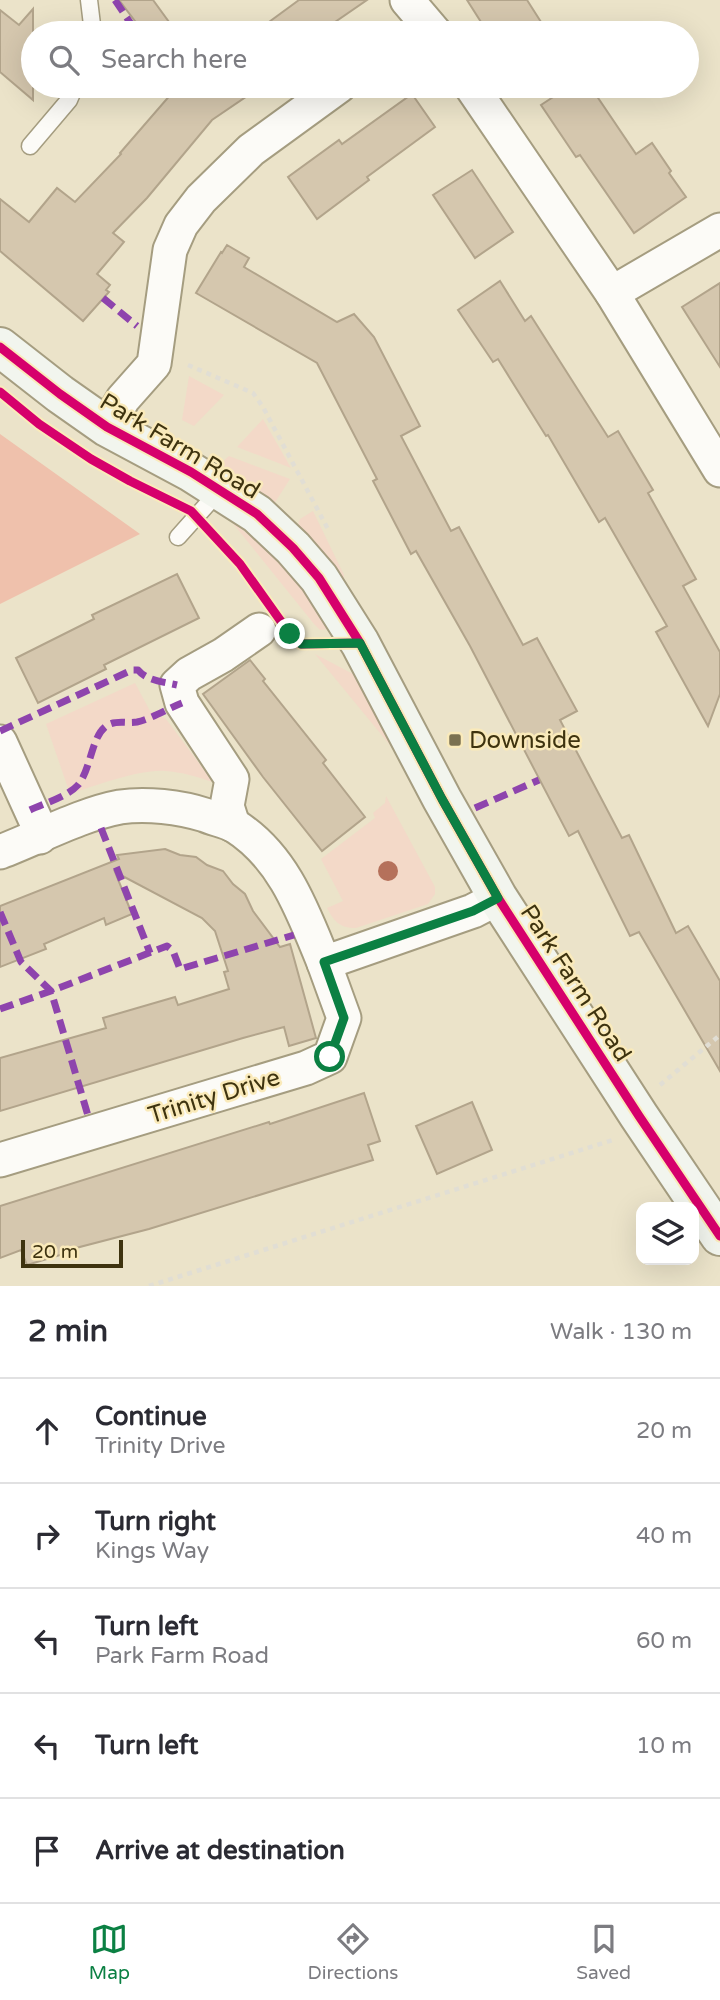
<!DOCTYPE html>
<meta charset="utf-8">
<style>
:root{--surface:#fff;--page:#f2f2f3;--text:#2b2b33;--muted:#7c7c81;--line:#e1e1e2;--accent:#0b8043}
body{margin:0;font-family:"Varela Round",sans-serif;background:var(--page);color:var(--text)}
.controls{position:absolute;right:21px;bottom:21px;display:grid;overflow:hidden;border-radius:14px;box-shadow:0 7px 28px #0002}
.controls button{width:63px;height:63px;display:grid;place-items:center;padding:0;border:0;border-bottom:2px solid var(--line);background:var(--surface);color:var(--text);font:35px sans-serif}
.scale{position:absolute;left:21px;bottom:18px;width:102px;box-sizing:border-box;padding-left:7px;border:4px solid #3e330f;border-top:0;font-size:19px;line-height:24px;white-space:nowrap;color:#3e330f;-webkit-text-stroke:5px #faeaba;paint-order:stroke}
.stop{position:absolute;width:21px;height:21px;margin:-16px;border:5px solid #0b8043;border-radius:50%;background:#fff}
.stop.end{background:#0b8043;border-color:#fff;box-shadow:0 2px 7px #0008}
.list{margin:0;padding:0;list-style:none}
h2{display:flex;justify-content:space-between;align-items:center;height:91px;margin:0;padding:0 28px;font-size:30px}
h2 small{font-size:23px;font-weight:400;color:var(--muted)}
.list li{display:grid;grid-template-columns:46px 1fr auto;gap:21px;align-items:center;box-sizing:border-box;height:105px;padding:0 28px;border-top:2px solid var(--line)}
.list b{display:block;font-size:26px;white-space:nowrap}
.list p{margin:0;font-size:23px;white-space:nowrap;color:var(--muted)}
.list em{font-size:23px;font-style:normal;color:var(--muted)}
.icon{flex:none;width:38px;height:38px;fill:none;stroke:currentColor;stroke-width:2;stroke-linecap:round;stroke-linejoin:round}
.map{position:relative;flex:none;width:720px;height:1286px;overflow:hidden}
.search{position:absolute;background:var(--surface);box-shadow:0 7px 28px #0002;left:21px;right:21px;top:21px;height:77px;display:flex;align-items:center;gap:18px;box-sizing:border-box;padding:0 24px;border-radius:38px;color:var(--muted);font-size:26px}
.sheet{height:616px;background:var(--surface)}
nav{display:flex;justify-content:space-around;align-items:center;box-sizing:border-box;height:98px;border-top:2px solid var(--line);background:var(--surface);font-size:19px;color:var(--muted)}
nav a{display:grid;justify-items:center;gap:4px}
nav .on{color:var(--accent)}
.map>svg:first-child{display:block}
</style>
<div class="map">
<svg width="720" height="1286" viewBox="0 0 720 1286">
<rect width="100%" height="100%" fill="#ebe3c9"/>
<g fill="#f3d9c8">
<polygon points="189,376 224,395 194,426 182,420"/>
<polygon points="263,419 291,468 237,447"/>
<polygon points="229,456 290,479 274,504 219,465"/>
<polygon points="313,511 344,575 344,580 298,524 300,519"/>
<path d="M231 521C273 552 299 582 329 625L328 629 320 630 314 624Z"/>
<polygon points="315,654 353,674 394,750"/>
<path d="M135 683 150 711 166 719 213 782C197 777 182 772 165 771 141 769 94 786 70 794L46 724Z"/>
<path d="M386 796 435 887V894L428 904 356 928C339 928 334 921 327 908L343 901 321 859 375 818 373 813 385 803Z"/>
</g>
<polygon fill="#efc1ac" points="0,434 140,534 0,604"/>
<g fill="#d5c7ae" stroke="#b2a48b" stroke-width="2">
<polygon points="119,0 153,0 177,33 144,33"/>
<polygon points="299,0 367,0 319,33 254,33"/>
<polygon points="467,0 527,0 548,33 488,33"/>
<polygon points="33,9 33,100 0,72 0,10 19,25"/>
<polygon points="178,86 262,86 212,120 147,198 113,233 124,242 97,274 110,285 106,290 109,292 83,321 0,251 0,199 29,222 57,188 75,202 121,154 120,153"/>
<polygon points="570,86 590,86 636,154 652,143 671,171 669,173 686,197 634,233 580,155 576,157 541,105"/>
<polygon points="412,94 435,127 367,177 369,180 317,219 288,177 339,140 342,144"/>
<polygon points="472,170 513,232 475,258 433,195"/>
<polygon points="227,245 249,258 244,267 337,322 354,314 374,337 420,426 401,436 451,531 459,527 523,645 537,638 577,711 560,720 622,838 629,835 676,933 688,926 720,981 720,1071 639,932 630,936 578,831 569,836 470,646 416,551 411,554 373,481 377,479 317,363 196,293 221,252 222,253"/>
<polygon points="500,281 525,321 531,316 608,437 618,431 653,490 648,493 696,579 683,586 720,652 720,694 708,726 656,632 667,626 605,518 599,522 548,435 546,436 498,359 493,362 458,310"/>
<polygon points="720,283 720,367 682,307"/>
<polygon points="177,574 199,618 104,665 106,669 38,703 16,658 94,619 92,615"/>
<polygon points="250,660 265,679 263,681 326,760 323,763 365,817 322,851 263,777 203,694"/>
<polygon points="165,849 180,855 196,857 207,865 223,871 233,884 245,894 253,911 280,947 290,944 316,1038 289,1046 284,1027 243,1038 0,1111 0,1058 106,1028 103,1018 175,997 178,1005 229,989 224,972 228,971 215,931 202,918 115,872 132,914 106,925 104,918 44,944 46,949 0,967 0,906 119,859 117,855"/>
<polygon points="364,1093 380,1141 368,1145 373,1160 149,1229 76,1248 77,1250 27,1265 21,1250 0,1258 0,1206 269,1122 270,1124"/>
<polygon points="472,1102 492,1150 437,1174 416,1126"/>
</g>
<g fill="none" stroke-linecap="round" stroke-linejoin="round">
<defs>
<g id="lane">
<polyline points="89,0 93,33"/>
<polyline points="30,146 69,100 75,86"/>
<polyline points="178,537 220,490"/>
</g>
<g id="street">
<polyline points="407,0 435,33"/>
<polyline points="471,86 612,293 720,470"/>
<polyline points="612,293 720,230"/>
<polyline points="107,427 123,399 154,364 170,250 181,225 201,199 251,150 339,86"/>
<polyline points="0,742 36,821 40,837"/>
<polyline points="233,825 227,806 232,779 182,703 177,685 189,674 223,655 259,630"/>
<path d="M0 852C37 838 82 814 120 807 146 803 180 807 205 815 214 819 226 821 235 826 284 857 303 912 324 963L473 911 498 898"/>
<polyline points="0,1160 306,1068 330,1057 344,1018 324,963"/>
</g>
<polyline id="secondary" points="0,347 60,394 107,427 191,472 257,514 293,548 319,578 360,643 442,799 498,898 639,1116 720,1236"/>
</defs>
<use href="#lane" stroke="#a59d80" stroke-width="19"/>
<use href="#street" stroke="#a59d80" stroke-width="37"/>
<use href="#secondary" stroke="#a59d80" stroke-width="42"/>
<g stroke="#e1ded4" stroke-width="4.5" stroke-dasharray="5 5" stroke-linecap="butt">
<polyline points="188,365 253,393 263,407 329,531"/>
<polyline points="660,1085 720,1035"/>
<polyline points="149,1286 613,1140"/>
</g>
<use href="#lane" stroke="#fcfbf7" stroke-width="16"/>
<use href="#street" stroke="#fcfbf7" stroke-width="33"/>
<use href="#secondary" stroke="#f2f5ee" stroke-width="38"/>
<g stroke="#8e44ad" stroke-width="7" stroke-dasharray="14 7" stroke-linecap="butt">
<polyline points="115,0 133,27"/>
<polyline points="103,298 137,326"/>
<path d="M0 731 132 670H138C147 681 164 682 177 685"/>
<polyline points="475,808 539,780"/>
<path d="M30 810C45 803 67 797 78 785 91 769 91 739 105 727 115 719 126 724 137 722 151 719 167 709 182 703"/>
<polyline points="101,828 150,953"/>
<polyline points="0,912 21,962 51,991 89,1119"/>
<polyline points="0,1009 51,991 167,946 173,951 180,969 294,935"/>
</g>
<defs>
<g id="cycleway">
<polyline points="0,347 60,394 107,427 191,472 257,514 293,548 319,578 360,643 442,799 498,898 639,1116 720,1236"/>
<polyline points="0,392 39,424 91,459 130,481 191,511 240,564 290,634 301,644 360,643"/>
</g>
</defs>
<use href="#cycleway" stroke="#faeaba" stroke-width="13"/>
<use href="#cycleway" stroke="#d6006c" stroke-width="9"/>
</g>
<circle fill="#b5715b" cx="388" cy="871" r="10"/>
<g fill="none" stroke-linecap="round" stroke-linejoin="round">
<polyline stroke="#0b8043" stroke-width="9" points="290,634 301,644 360,643 442,799 498,898 473,911 324,962 344,1018 330,1057"/>
</g>
<rect fill="#7b7150" stroke="#faeaba" stroke-width="2.5" x="448" y="733" width="14" height="14" rx="3.5"/>
<g text-anchor="middle" stroke-width="5" stroke-linejoin="round" paint-order="stroke">
<g font-size="24" fill="#3e330f" stroke="#faeaba">
<text transform="translate(180 446) rotate(31)" y="8">Park Farm Road</text>
<text transform="translate(576 983) rotate(57)" y="8">Park Farm Road</text>
<text transform="translate(214 1096) rotate(-17)" y="8">Trinity Drive</text>
</g>
<g font-size="24" fill="#3e330f" stroke="#faeaba" text-anchor="start">
<text x="469" y="748">Downside</text>
</g>
</g>
</svg>
<div class="controls">
<button><svg class="icon" aria-label="layers" viewBox="0 0 24 24"><path d="M12 4l9 5-9 5-9-5zM3 14l9 5 9-5"/></svg></button>
</div>
<div class="scale">20 m</div>
<div class="stop" style="left:330px;top:1057px"></div>
<div class="stop end" style="left:290px;top:634px"></div>
<div class="search"><svg class="icon" aria-label="search" viewBox="0 0 24 24"><circle cx="10" cy="10" r="6"/><path d="M15 15l6 6"/></svg>Search here</div>
</div>
<section class="sheet">
<h2>2 min<small>Walk · 130 m</small></h2>
<ul class="list">
<li><svg class="icon" aria-label="ahead" viewBox="0 0 24 24"><path d="M12 20V5M6 11l6-6 6 6"/></svg><div><b>Continue</b><p>Trinity Drive</p></div><em>20 m</em></li>
<li><svg class="icon" aria-label="right" viewBox="0 0 24 24"><path d="M7 20v-9h11M14 6l5 5-5 5"/></svg><div><b>Turn right</b><p>Kings Way</p></div><em>40 m</em></li>
<li><svg class="icon" aria-label="left" viewBox="0 0 24 24"><path d="M17 20v-9H6M10 6l-5 5 5 5"/></svg><div><b>Turn left</b><p>Park Farm Road</p></div><em>60 m</em></li>
<li><svg class="icon" aria-label="left" viewBox="0 0 24 24"><path d="M17 20v-9H6M10 6l-5 5 5 5"/></svg><div><b>Turn left</b></div><em>10 m</em></li>
<li><svg class="icon" aria-label="arrive" viewBox="0 0 24 24"><path d="M6 21V4h12l-3 4 3 4H6"/></svg><div><b>Arrive at destination</b></div></li>
</ul>
</section>
<nav>
<a class="on"><svg class="icon" aria-label="map" viewBox="0 0 24 24"><path d="M3 6l6-2 6 2 6-2v14l-6 2-6-2-6 2zM9 4v14M15 6v14"/></svg>Map</a>
<a><svg class="icon" aria-label="directions" viewBox="0 0 24 24"><path d="M12 3l9 9-9 9-9-9zM9 14v-3h6M13 9l2 2-2 2"/></svg>Directions</a>
<a><svg class="icon" aria-label="saved" viewBox="0 0 24 24"><path d="M7 4h10v16l-5-4-5 4z"/></svg>Saved</a>
</nav>
